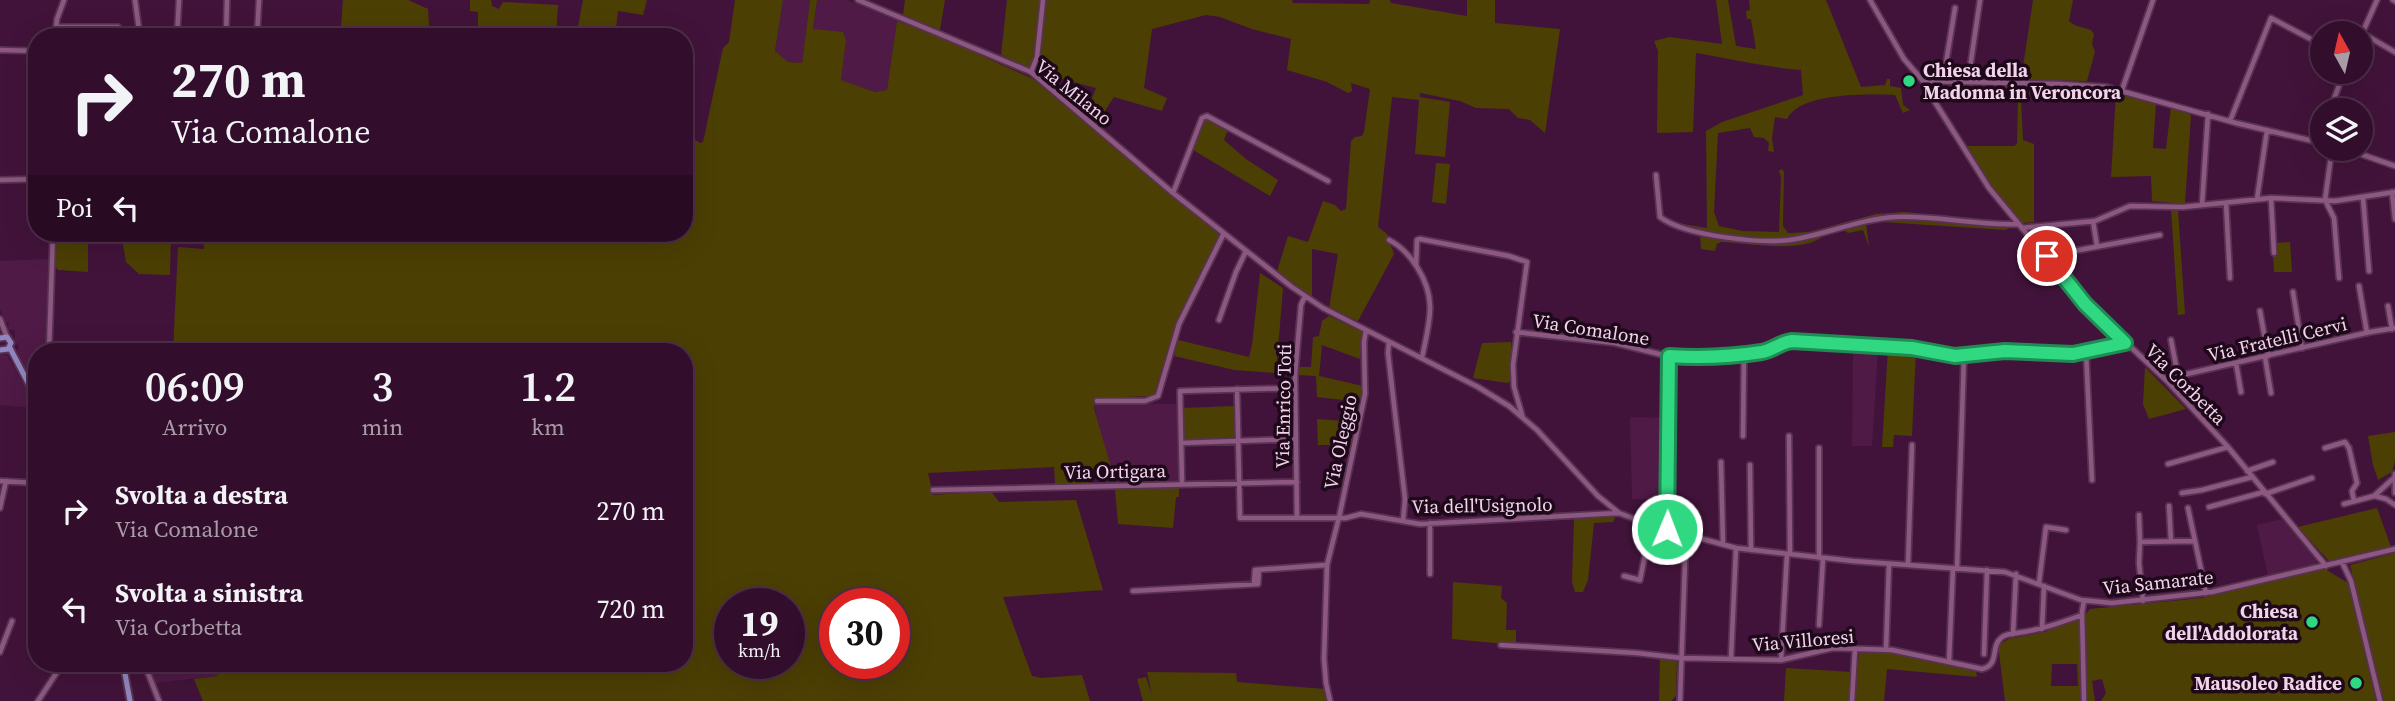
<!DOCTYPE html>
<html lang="it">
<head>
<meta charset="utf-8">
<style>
  :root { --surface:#320e2c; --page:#3d1c38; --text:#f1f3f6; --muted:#a89ca9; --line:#4d2e48 }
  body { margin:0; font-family:"Source Serif 4",serif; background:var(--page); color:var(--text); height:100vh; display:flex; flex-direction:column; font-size:26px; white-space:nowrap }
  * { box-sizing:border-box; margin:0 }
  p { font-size:23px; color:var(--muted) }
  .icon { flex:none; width:38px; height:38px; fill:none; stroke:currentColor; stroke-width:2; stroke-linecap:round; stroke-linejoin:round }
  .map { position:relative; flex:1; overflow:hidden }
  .sheet { position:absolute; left:28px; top:343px; width:665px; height:329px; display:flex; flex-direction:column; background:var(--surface); border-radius:28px; box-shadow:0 7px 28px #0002,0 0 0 2px var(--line) }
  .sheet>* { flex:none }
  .guide { position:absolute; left:28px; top:28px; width:665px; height:214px; border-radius:28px; box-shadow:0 7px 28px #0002,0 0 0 2px var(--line); background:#320e2c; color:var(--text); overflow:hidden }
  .needle { width:46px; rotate:352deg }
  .controls { position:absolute; left:2310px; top:21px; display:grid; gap:14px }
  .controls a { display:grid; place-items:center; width:63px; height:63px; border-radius:50%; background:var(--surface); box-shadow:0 7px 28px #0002,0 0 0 2px var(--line); font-size:35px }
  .speed { position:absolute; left:714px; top:588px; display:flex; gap:14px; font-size:35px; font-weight:700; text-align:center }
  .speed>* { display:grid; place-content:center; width:91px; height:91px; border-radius:50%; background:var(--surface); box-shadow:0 7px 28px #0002,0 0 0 2px var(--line); line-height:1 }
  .speed small { font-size:18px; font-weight:400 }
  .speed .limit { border:10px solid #d22; background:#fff; color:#111 }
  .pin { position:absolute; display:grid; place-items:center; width:60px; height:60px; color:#fff; margin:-30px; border:4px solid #fff; border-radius:50%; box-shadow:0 2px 7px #0007 }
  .me { position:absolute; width:77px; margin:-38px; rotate:1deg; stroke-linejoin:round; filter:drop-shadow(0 0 5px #0008) }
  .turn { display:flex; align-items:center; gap:24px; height:147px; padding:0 28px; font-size:32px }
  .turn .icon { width:91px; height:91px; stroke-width:2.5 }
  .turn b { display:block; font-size:49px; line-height:60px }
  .then { display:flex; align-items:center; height:66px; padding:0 28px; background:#0003; gap:14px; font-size:26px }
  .eta { display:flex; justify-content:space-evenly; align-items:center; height:119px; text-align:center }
  .eta b { font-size:42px; font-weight:600; line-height:49px }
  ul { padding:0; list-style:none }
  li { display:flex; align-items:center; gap:21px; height:98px; padding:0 28px }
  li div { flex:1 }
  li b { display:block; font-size:26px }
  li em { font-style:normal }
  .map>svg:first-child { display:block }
  .built { fill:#4f1a46 }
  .green { fill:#4c3f04; fill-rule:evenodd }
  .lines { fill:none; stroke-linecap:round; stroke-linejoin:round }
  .minor-casing { stroke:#583351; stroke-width:8 }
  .major-casing { stroke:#583351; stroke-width:9 }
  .minor { stroke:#8c5881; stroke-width:4.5 }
  .major { stroke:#9286c2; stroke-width:5 }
  .route-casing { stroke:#1f8c54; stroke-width:18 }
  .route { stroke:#30d882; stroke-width:12 }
  .poi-dot { fill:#30d882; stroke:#1d0919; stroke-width:2.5 }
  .labels { text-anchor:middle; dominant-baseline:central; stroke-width:7; stroke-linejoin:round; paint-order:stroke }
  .poi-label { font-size:19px; font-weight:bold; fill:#f2d3ea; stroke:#1d0919; text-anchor:end }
  .street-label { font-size:19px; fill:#f2d3ea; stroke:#1d0919 }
</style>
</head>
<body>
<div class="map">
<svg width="2395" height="701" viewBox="0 0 2395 701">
  <rect width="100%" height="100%" fill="#42133a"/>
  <path class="built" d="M 783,0 L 810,0 L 802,63 L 788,62 L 775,51 Z
    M 817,0 L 847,0 L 897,21 L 887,90 L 875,92 L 841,80 L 846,40 L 813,29 Z
    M 48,259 L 46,352 L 37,352 L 37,370 L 28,374 L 17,351 L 19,347 L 15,340 L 15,330 L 8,329 L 9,322 L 6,322 L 0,309 L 0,261 Z
    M 1853,348 L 1878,349 L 1872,446 L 1852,446 Z
    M 0,355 L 7,355 L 34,403 L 35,408 L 0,405 Z
    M 1113,403 L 1178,404 L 1180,481 L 1105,483 L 1105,467 L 1110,467 L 1094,405 L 1112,405 Z
    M 1630,417 L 1667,418 L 1665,500 L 1632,499 Z
    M 2282,519 L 2317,560 L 2315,565 L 2268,576 L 2257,525 Z
    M 147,663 L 212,663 L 218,676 L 154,683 Z"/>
  <path class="green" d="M 343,0 L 408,0 L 428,9 L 430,37 L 343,37 L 341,26 Z
    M 470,0 L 491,0 L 492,6 L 499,9 L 503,2 L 558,5 L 556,37 L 478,37 L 478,12 L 470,11 Z
    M 583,0 L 647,0 L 643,15 L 618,11 L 615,37 L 576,37 Z
    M 735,0 L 783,0 L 775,51 L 788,62 L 802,63 L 810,0 L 817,0 L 813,29 L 843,32 L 846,40 L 841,80 L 875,92 L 887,90 L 897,21 L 938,36 L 1033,79 L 1220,235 L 1176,323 L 1154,396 L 1096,398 L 1094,408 L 1111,467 L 1088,469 L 1089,483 L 1055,485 L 1054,467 L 928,473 L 933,495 L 991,491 L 999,502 L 1076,500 L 1103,590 L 1003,597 L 1032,676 L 1041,678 L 1082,675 L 1090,701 L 203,701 L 194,679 L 218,676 L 212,663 L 684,663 L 684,352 L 173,352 L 178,247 L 204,249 L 203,233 L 684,233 L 684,137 L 690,137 L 700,143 L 703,142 L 723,48 L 729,42 ZM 730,604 L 789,604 L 789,663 L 730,663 ZM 835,604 L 894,604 L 894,663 L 835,663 Z
    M 905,0 L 945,0 L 940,30 L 903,15 Z
    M 1007,0 L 1292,0 L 1293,3 L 1369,4 L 1370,0 L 1390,0 L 1391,3 L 1467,16 L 1467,0 L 1495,0 L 1495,23 L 1560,29 L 1545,133 L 1530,120 L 1518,118 L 1509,109 L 1476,108 L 1460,101 L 1420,93 L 1420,97 L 1450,102 L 1445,157 L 1415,154 L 1419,100 L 1392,97 L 1378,227 L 1387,234 L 1394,254 L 1358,321 L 1329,308 L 1338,254 L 1312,249 L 1312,297 L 1277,271 L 1288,236 L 1308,242 L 1323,201 L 1335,205 L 1341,211 L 1346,209 L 1351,141 L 1355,137 L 1362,136 L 1364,132 L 1370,89 L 1351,83 L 1352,91 L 1348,93 L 1327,82 L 1287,70 L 1291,39 L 1252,29 L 1220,17 L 1206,15 L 1152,29 L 1144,88 L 1167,98 L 1162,111 L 1114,97 L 1103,114 L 1090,103 L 1096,88 L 1046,75 L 1001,55 Z
    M 1716,0 L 1728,0 L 1736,46 L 1756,49 L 1751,19 L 1747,19 L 1746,11 L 1750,10 L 1749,0 L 1826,0 L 1861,87 L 1885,85 L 1887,79 L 1890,79 L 1890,86 L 1901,88 L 1903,105 L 1910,110 L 1903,113 L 1895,95 C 1868,94 1800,92 1787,119 L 1775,117 L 1772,138 L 1774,152 L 1768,151 L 1769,143 L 1764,138 L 1754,137 L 1750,128 L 1718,133 L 1714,212 L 1719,226 L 1742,231 L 1779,232 L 1781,177 L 1779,171 L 1782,169 L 1784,172 L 1783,226 L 1788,233 L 1809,232 L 1876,214 L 1904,212 L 2006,221 L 2010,228 L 2005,230 L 1883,222 L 1882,217 L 1866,224 L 1869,247 L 1863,230 L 1848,233 L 1841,228 C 1829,232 1826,235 1817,240 C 1795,252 1747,243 1721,242 L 1717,244 L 1715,251 L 1701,249 L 1700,231 L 1683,224 L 1707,228 L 1706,131 L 1722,122 L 1803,95 L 1801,70 C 1766,67 1731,59 1696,53 L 1693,132 L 1657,133 L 1658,51 L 1654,41 L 1669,37 L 1722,44 Z
    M 2033,0 L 2073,0 L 2069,21 L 2074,25 L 2091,30 L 2094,34 L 2092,44 L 2095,52 L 2087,81 L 2000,79 L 2002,72 L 2023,67 Z
    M 2004,86 L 2044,87 L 2039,95 L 2024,94 L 2021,99 L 2023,140 L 2034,144 L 2034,222 L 2023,223 L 2019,221 L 1990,184 L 1965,146 L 2014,146 L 2017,144 L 2018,95 L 2017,93 L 2007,91 Z
    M 2116,93 L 2156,103 L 2153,148 L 2166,149 L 2171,107 L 2191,115 L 2185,204 L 2152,201 L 2151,176 L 2111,177 Z
    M 1208,118 L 1228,130 L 1224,140 L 1246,159 L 1278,180 L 1270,196 L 1193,150 L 1203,119 Z
    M 1436,163 L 1450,164 L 1446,204 L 1432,202 Z
    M 2171,209 L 2178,210 L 2185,314 L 2178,315 Z
    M 56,233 L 88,233 L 88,272 L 58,270 L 54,265 Z
    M 121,233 L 171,233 L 170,275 L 139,274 L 126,262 Z
    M 2290,242 L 2292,272 L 2274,272 L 2273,255 L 2276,254 L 2275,243 Z
    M 1260,273 L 1283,288 L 1276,373 L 1234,370 L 1174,356 L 1178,340 L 1249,357 L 1252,345 Z
    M 1329,316 L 1363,332 L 1360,359 L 1322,345 L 1319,376 L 1363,386 L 1361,402 L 1317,397 L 1316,376 L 1297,375 L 1299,367 L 1311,367 L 1313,337 L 1319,336 L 1322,321 Z
    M 1511,342 L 1512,379 L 1508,383 L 1473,378 L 1482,343 Z
    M 1888,349 L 1916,351 L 1912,436 L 1894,435 L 1893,447 L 1882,447 Z
    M 2145,367 L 2186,409 L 2149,419 L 2143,404 Z
    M 1235,406 L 1235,438 L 1188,441 L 1184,438 L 1182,408 Z
    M 1317,419 L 1357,422 L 1351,445 L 1318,445 Z
    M 2395,432 L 2395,460 L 2392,472 L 2378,480 L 2373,465 L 2368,436 Z
    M 1158,488 L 1179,488 L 1179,497 L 1176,497 L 1173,528 L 1118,524 L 1115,490 Z
    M 2377,508 L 2391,547 L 2329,561 L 2298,527 Z
    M 1613,517 L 1615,518 L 1613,522 L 1594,523 L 1588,580 L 1583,592 L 1575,592 L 1572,582 L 1574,518 Z
    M 2395,553 L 2395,701 L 2384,701 L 2350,565 Z
    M 2325,569 L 2348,583 L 2376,701 L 2101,701 L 2106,693 L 2102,679 L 2092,681 L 2095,701 L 2086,701 L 2084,616 L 2090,609 L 2202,598 Z
    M 1453,582 L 1502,586 L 1501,598 L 1507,603 L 1506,630 L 1516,630 L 1516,645 L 1452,639 Z
    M 2080,618 L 2081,701 L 2005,701 L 1998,645 L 2009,639 L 2045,632 ZM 2077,664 L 2078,686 L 2051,686 L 2052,664 Z
    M 1859,651 C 1900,650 1937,662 1976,671 L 1977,677 L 1887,669 L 1884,701 L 1855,701 Z
    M 1660,658 L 1677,660 L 1676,696 L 1671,701 L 1659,701 Z
    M 1786,668 L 1852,672 L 1851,701 L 1784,701 Z
    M 1147,672 L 1236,673 L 1237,682 L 1325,689 L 1328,701 L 1143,701 L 1137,679 L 1146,677 L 1152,695 Z"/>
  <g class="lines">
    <defs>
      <path id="minor" d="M 135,0 L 140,37
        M 858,0 L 1031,72 L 1173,193 L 1292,287 L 1323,308 L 1478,387 L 1509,406 L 1537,430 L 1598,496 L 1619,513 L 1651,525 L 1736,548 L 1853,561 L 2005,572 L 2081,600 L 2112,603 L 2212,592 L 2395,549
        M 1870,0 L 1904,59 L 1923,81 L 1928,91 L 1989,188 L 2085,304 L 2167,381 L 2228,447 L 2326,566
        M 2393,0 L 2395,1
        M 56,27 L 118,27 L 121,30 L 121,37
        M 2362,33 L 2395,52
        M 2361,36 L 2377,0
        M 55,37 L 57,19 L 64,0
        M 177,37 L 179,0
        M 226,37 L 227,0
        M 257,37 L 259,0
        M 0,50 L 37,51
        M 1031,72 L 1037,57 L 1043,0
        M 1924,81 L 2059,84 L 2107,87 L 2236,123 L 2322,143
        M 1943,81 L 1955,8
        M 1968,81 L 1980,0
        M 2122,90 L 2153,0
        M 2343,107 L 2349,110
        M 2330,110 L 2344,72
        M 2230,121 L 2271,18 L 2322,45
        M 2332,149 L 2325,200 L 2334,218 L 2339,278
        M 2346,149 L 2395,166
        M 1656,175 L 1660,217 C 1685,236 1765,245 1796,239 C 1830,233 1861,219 1895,217 C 1936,215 1977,226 2018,224
        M 0,180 L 37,179
        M 2392,192 L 2395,219
        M 1173,193 L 1202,118 L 1207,116 L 1328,181
        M 2363,197 L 2369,271
        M 2271,198 L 2274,253
        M 2257,199 L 2267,130
        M 2226,203 L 2230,278
        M 2202,205 L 2208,114
        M 2093,221 L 2097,246
        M 2022,228 L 2095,221 L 2130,206 L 2183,207 L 2271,198 L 2335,201 L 2395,192
        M 1389,240 C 1401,246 1410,256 1417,267 C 1438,300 1429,322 1422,358
        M 2047,256 L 2160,235
        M 1416,265 L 1417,240 L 1420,239 L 1509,256 L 1527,262 L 1513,365 L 1514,387 L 1522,415
        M 2359,286 L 2367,333
        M 2293,292 L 2302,348
        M 2388,306 L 2392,329
        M 2260,311 L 2268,356
        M 0,319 L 7,337
        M 1219,320 L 1236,272 L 1246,251
        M 1516,332 L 1615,343 L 1667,356 L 1700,358 L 1762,352 L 1784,342 L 1792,341 L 1912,348 L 1955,356 L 2005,350 L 2073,354 L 2125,343
        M 2171,340 L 2178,376
        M 1389,342 L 1388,353 L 1405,499 L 1403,521
        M 49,352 L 53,233
        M 2086,352 L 2092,480
        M 2265,357 L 2271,393
        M 2236,363 L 2241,392
        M 2167,381 L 2178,376 L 2370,332 L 2395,328
        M 1237,389 L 1240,518 L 1346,518 L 1361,514 L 1420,524 L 1619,513
        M 1097,401 L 1145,401 L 1158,396 L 1179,324 L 1224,233
        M 1743,436 L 1744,354
        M 1789,436 L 1790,554
        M 1181,443 L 1295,439
        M 2325,448 L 2345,442 L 2349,448 L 2357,483 L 2352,491 L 2354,501
        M 1721,462 L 1723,544
        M 2168,464 L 2228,447
        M 1750,465 L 1751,550
        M 2247,471 L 2273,462
        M 2395,474 L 2395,493
        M 0,481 L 37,483
        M 1182,483 L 1180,391 L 1295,388
        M 933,490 L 1297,482
        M 2182,493 L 2202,490 L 2252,477
        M 2265,494 L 2312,478
        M 2375,496 L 2386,499 L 2395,505
        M 2344,504 L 2374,496 L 2395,477
        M 2169,506 L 2171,541
        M 2209,507 L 2264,492
        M 0,508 L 6,481
        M 2188,508 L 2195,541
        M 2139,515 L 2140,542
        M 1297,518 L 1295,375 L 1301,305 L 1305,296
        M 1430,523 L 1430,574
        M 1667,529 L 1669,356
        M 1819,558 L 1819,448
        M 2342,562 L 2351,581 L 2380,701
        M 1908,565 L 1912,445
        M 1957,568 L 1964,355
        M 1624,576 L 1640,580 L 1651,525
        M 2039,583 L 2046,527 L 2066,530
        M 1254,584 L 1255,570 L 1326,565
        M 1133,591 L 1258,584 L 1259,570
        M 2143,601 L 2139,563 L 2140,542 L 2195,541 L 2206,593
        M 1819,625 L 1823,558
        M 2042,629 L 2044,586
        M 2013,634 L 2016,574
        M 1501,645 L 1637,653 L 1681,658 L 1781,660 L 1833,648 L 1892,650 L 1982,669 C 2000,665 1990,647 2001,638 C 2005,634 2012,634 2017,633 C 2040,630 2060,623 2082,615
        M 1886,649 L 1889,564
        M 0,652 L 12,621
        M 1984,654 L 1987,570
        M 1731,658 L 1736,548
        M 1781,660 L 1787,554
        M 1949,662 L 1953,568
        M 144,663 L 159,701
        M 124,664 L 131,663
        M 38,701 L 63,663
        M 1330,701 L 1326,683 L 1324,659 L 1327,565 L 1340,513 L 1365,394 L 1364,342 L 1366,330
        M 1680,701 L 1686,534
        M 1852,701 L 1855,649
        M 2084,701 L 2082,612 L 2084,601"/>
      <path id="major" d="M 0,338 L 7,337 L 11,343 L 8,349 L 0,350
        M 10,348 L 37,400
        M 123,663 L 130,701"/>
    </defs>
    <use href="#minor" class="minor-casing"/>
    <use href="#major" class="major-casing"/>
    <use href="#minor" class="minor"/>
    <use href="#major" class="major"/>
  </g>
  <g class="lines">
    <defs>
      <path id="route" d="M 1667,529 L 1669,356 C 1701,358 1730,357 1762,352 C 1773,350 1781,342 1792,341 L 1912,348 L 1955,356 L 2005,351 L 2073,354 L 2125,343 L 2085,304 L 2047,256"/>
    </defs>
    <use href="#route" class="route-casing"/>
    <use href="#route" class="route"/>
  </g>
  <g class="poi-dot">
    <circle cx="1909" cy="81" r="7"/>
    <circle cx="2312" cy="622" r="7"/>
    <circle cx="2356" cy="683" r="7"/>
  </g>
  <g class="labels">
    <g class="poi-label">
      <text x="1923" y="70" text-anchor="start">Chiesa della<tspan x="1923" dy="22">Madonna in Veroncora</tspan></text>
      <text x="2298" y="611">Chiesa<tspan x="2298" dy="22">dell'Addolorata</tspan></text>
      <text x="2342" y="683">Mausoleo Radice</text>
    </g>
    <g class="street-label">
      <text transform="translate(1074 92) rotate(39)">Via Milano</text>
      <text transform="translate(1591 329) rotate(9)">Via Comalone</text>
      <text transform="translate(2277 339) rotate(-13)">Via Fratelli Cervi</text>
      <text transform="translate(2186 384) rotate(45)">Via Corbetta</text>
      <text transform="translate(1283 406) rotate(-89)">Via Enrico Toti</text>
      <text transform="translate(1340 442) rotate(-78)">Via Oleggio</text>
      <text transform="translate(1115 471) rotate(-1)">Via Ortigara</text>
      <text transform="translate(1482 505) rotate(-1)">Via dell'Usignolo</text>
      <text transform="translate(2158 582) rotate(-6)">Via Samarate</text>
      <text transform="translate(1803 640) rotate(-5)">Via Villoresi</text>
    </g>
  </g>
</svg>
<div class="controls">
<a><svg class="needle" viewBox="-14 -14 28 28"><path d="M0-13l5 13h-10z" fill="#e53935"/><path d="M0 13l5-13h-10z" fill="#a89ca9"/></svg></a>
<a><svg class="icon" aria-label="layers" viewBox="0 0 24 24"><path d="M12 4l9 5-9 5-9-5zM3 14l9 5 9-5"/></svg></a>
</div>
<div class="speed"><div>19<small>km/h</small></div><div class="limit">30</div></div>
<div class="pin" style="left:2047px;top:256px;background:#d93025"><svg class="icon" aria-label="arrive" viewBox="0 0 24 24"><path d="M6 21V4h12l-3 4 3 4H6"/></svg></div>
<svg class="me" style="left:1667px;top:529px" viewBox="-20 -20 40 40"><circle r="17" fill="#30d882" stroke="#fff" stroke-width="3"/><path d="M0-11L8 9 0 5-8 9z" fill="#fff"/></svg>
<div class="guide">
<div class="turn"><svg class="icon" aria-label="right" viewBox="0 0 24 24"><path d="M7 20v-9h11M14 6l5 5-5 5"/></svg><div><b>270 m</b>Via Comalone</div></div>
<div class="then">Poi<svg class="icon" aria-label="left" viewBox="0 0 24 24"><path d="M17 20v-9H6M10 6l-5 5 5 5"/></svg></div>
</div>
<section class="sheet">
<div class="eta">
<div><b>06:09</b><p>Arrivo</p></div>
<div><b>3</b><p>min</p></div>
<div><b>1.2</b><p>km</p></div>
</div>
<ul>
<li><svg class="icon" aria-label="right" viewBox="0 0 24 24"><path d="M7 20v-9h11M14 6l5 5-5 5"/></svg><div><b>Svolta a destra</b><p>Via Comalone</p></div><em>270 m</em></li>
<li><svg class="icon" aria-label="left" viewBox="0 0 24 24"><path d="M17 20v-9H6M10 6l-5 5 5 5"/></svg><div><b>Svolta a sinistra</b><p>Via Corbetta</p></div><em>720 m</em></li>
</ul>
</section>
</div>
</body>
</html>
